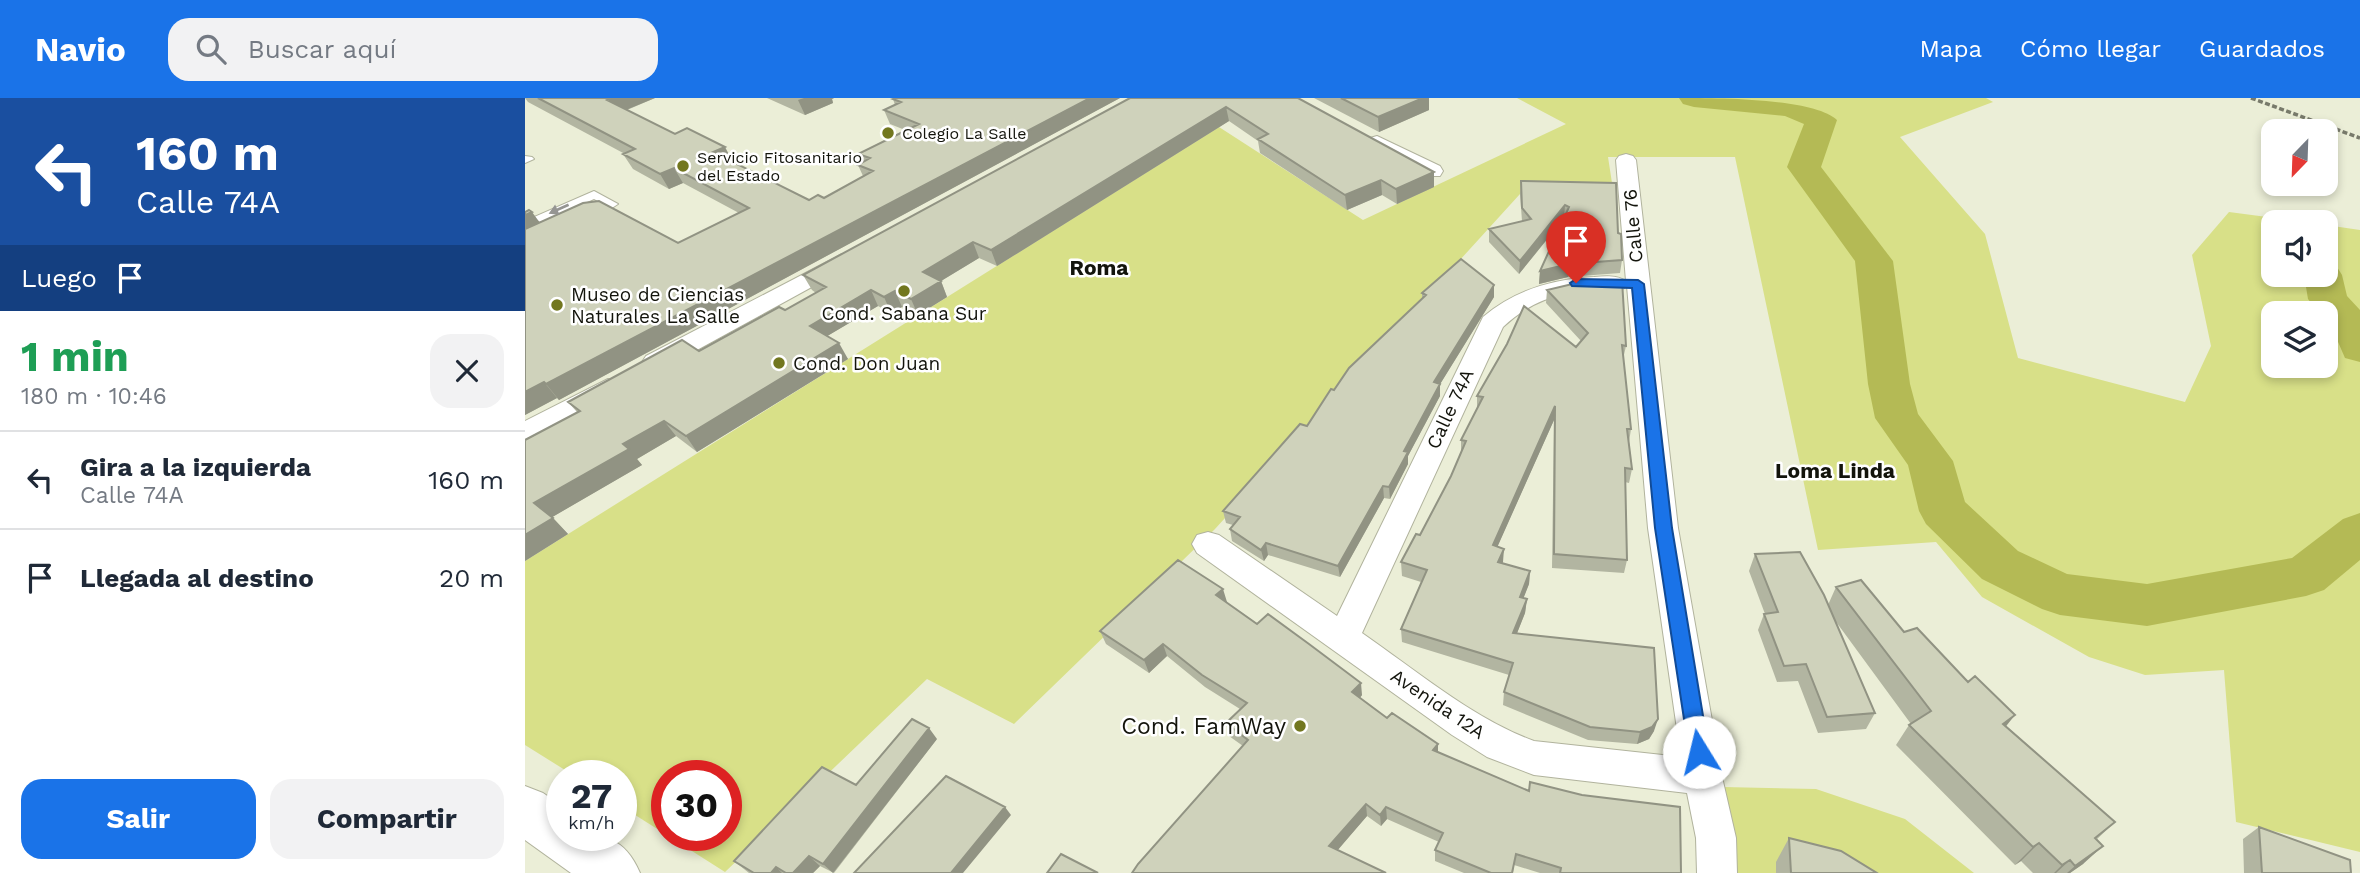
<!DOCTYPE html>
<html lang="es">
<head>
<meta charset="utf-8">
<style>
  :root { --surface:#fff; --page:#f2f2f3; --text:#1f2937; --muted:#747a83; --line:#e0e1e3; --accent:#1a73e8 }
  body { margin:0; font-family:"Work Sans",sans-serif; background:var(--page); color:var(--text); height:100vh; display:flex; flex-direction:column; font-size:26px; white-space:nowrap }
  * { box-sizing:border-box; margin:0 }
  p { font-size:23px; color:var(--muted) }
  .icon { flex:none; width:38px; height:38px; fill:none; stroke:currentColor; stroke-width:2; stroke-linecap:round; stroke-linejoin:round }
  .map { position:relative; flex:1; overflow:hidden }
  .details { display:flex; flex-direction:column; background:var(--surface); width:525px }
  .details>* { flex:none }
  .guide { background:#1a4fa0; color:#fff; overflow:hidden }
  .needle { width:46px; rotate:203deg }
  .tools { position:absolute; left:1736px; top:21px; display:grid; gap:14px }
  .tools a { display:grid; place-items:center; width:77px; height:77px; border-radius:14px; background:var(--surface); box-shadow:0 4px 10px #0003; font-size:35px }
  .speed { position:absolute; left:21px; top:662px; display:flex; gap:14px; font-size:35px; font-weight:700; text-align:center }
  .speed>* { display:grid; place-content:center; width:91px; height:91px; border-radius:50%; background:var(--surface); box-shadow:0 4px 10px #0003; line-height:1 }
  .speed small { font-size:18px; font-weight:400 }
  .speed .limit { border:10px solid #d22; background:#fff; color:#111 }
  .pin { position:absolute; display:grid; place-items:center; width:60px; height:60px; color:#fff; margin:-72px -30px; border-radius:50% 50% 50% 0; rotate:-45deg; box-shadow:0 0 7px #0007 }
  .pin .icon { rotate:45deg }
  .me { position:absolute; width:77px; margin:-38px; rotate:351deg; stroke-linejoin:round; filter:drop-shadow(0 0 5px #0008) }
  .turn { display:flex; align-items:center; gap:24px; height:147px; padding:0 21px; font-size:32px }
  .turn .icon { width:91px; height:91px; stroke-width:2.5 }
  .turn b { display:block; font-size:49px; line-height:60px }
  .then { display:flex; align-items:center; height:66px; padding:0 21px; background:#0003; gap:14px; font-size:26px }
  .round { display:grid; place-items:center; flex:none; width:74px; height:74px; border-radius:21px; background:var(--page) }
  .head { display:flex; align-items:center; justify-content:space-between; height:119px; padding:0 21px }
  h1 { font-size:42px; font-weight:700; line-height:52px; color:#1e9e55 }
  .action { display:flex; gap:14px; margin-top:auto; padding:14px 21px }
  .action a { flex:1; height:80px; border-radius:21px; background:var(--accent); color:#fff; font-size:28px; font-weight:700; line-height:80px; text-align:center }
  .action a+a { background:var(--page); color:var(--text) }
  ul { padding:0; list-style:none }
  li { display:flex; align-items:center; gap:21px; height:98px; padding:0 21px; border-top:2px solid var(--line) }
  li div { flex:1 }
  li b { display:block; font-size:26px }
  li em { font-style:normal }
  header { display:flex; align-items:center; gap:42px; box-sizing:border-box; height:98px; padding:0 35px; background:var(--accent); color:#fff }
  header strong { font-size:33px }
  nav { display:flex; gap:38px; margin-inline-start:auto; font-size:24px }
  .search { width:490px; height:63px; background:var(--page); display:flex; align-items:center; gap:18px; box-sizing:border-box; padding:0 24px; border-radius:21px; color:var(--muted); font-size:26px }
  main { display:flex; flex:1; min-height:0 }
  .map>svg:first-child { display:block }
  .green { fill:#d8e088; fill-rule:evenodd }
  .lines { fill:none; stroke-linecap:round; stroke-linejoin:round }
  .river { fill:#b4ba55; fill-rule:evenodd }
  .lane-casing { stroke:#b1b39d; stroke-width:2 }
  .street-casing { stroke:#b1b39d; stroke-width:2 }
  .secondary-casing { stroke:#b1b39d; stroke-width:2 }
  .path { stroke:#787a6b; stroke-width:3.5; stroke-dasharray:5 2.5; stroke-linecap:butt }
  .lane { fill:#fff; fill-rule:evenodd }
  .street { fill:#fff; fill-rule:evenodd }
  .secondary { fill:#fff; fill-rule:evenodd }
  .wall { fill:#b2b5a1 }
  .shaded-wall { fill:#919383 }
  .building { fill:#cfd2bb; stroke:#919383; stroke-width:2 }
  .oneway { fill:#959592 }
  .route { fill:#1a73e8; stroke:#114b97; stroke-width:2 }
  .poi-dot { fill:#72771f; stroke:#fff; stroke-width:2.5 }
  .labels { text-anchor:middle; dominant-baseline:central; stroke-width:5; stroke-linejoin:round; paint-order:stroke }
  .far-poi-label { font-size:16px; fill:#13140c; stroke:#fff; text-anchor:start }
  .street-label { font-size:19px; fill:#13140c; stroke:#fff }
  .poi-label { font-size:19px; fill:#13140c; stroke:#fff; text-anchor:start }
  .neighbourhood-label { font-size:21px; font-weight:bold; fill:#13140c; stroke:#fff }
  .near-poi-label { font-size:23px; fill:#13140c; stroke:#fff; text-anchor:end }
</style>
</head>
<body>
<header>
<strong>Navio</strong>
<div class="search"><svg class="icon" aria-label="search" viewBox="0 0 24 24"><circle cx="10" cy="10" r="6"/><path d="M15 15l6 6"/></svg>Buscar aquí</div>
<nav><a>Mapa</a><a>Cómo llegar</a><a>Guardados</a></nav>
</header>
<main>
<section class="details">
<div class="guide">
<div class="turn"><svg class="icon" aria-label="left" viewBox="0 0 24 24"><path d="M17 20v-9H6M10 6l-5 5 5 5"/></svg><div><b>160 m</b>Calle 74A</div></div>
<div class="then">Luego<svg class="icon" aria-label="arrive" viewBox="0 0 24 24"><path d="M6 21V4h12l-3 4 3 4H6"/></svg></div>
</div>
<div class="head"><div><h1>1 min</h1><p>180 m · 10:46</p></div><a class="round"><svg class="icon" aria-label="close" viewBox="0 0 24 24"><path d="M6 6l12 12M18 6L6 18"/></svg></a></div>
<ul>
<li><svg class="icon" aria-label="left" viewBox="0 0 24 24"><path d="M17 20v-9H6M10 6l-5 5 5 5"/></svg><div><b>Gira a la izquierda</b><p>Calle 74A</p></div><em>160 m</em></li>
<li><svg class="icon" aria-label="arrive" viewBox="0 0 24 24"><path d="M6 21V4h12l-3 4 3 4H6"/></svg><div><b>Llegada al destino</b></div><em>20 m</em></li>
</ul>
<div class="action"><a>Salir</a><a>Compartir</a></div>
</section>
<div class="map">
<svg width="1835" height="775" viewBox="0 0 1835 775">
  <rect width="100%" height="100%" fill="#ebeed7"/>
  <path class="green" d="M 992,0 L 1461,0 L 1468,4 L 1375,39 L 1460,136 L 1493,260 L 1660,304 L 1686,248 L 1667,157 L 1704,114 L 1779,124 L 1748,124 L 1748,177 L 1801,177 L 1801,127 L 1835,132 L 1835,754 L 1711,724 L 1699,572 L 1620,577 L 1564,559 L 1457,499 L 1411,444 L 1293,452 L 1210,59 L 1083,59 L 1089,98 L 995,96 L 690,431 L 489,626 L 402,581 L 200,774 L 96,708 L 96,677 L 48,677 L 0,647 L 0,463 L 694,29 L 838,122 L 1041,26 ZM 1748,215 L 1801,215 L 1801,268 L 1748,268 ZM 142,677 L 201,677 L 201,737 L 142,737 Z
    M 1198,689 L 1291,691 L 1380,721 L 1449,775 L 1211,775 Z"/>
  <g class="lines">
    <path class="river" d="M 1154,0 C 1191,0 1289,0 1312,22 L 1296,69 L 1368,163 L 1385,286 L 1393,316 L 1428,363 L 1440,404 L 1493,453 L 1542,476 L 1622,486 L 1767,460 L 1818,421 L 1835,415 L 1835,462 L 1799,492 L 1781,498 L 1622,528 L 1535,517 L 1517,511 L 1457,481 L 1401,426 L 1394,413 L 1383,367 L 1350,320 L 1343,286 L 1330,163 L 1262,69 L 1279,26 L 1260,18 L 1169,9 L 1158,6 Z
      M 1801,166 L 1812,169 L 1817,177 L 1822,198 L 1835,212 L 1835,264 L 1820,260 L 1807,230 L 1801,223 L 1801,215 L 1794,215 L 1783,201 L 1779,177 L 1801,177 Z"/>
    <defs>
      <path id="lane" d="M 0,58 L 7,59 L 9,61 L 0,65 Z
        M 69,93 L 93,106 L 87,110 L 69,101 L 0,131 L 0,123 Z"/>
      <path id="street" d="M 852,38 L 915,68 L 918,73 L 915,78 L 899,78 L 845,48 L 842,44 L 845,40 Z
        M 1101,56 L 1108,58 L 1111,62 L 1153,430 L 1197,679 L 1211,740 L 1212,775 L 1172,775 L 1171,740 L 1162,695 L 1009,677 L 962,659 L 927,637 L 672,455 L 667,446 L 672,437 L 683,434 L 694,437 L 812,518 L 958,219 C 990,192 1027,181 1069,179 C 1080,178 1092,177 1101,183 L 1091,62 L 1094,58 ZM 1102,188 L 1123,430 L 1156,659 L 1009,643 C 947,620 892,573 837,535 L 978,229 C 996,212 1017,200 1042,196 C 1059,193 1089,199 1102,188 Z
        M 317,156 L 325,158 L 329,163 L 325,168 L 139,270 L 130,273 L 121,270 L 117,264 L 121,258 Z
        M 83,281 L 93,284 L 97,290 L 93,296 L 0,345 L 0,323 Z"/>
      <path id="secondary" d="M 0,688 L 18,695 L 37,708 L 37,737 C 75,737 98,735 115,775 L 46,775 L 0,742 Z"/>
    </defs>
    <use href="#lane" class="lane-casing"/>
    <use href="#street" class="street-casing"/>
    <use href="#secondary" class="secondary-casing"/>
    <path class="path" d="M 1726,0 L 1835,40"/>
    <use href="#lane" class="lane"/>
    <use href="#street" class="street"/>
    <use href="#secondary" class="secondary"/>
  </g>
  <path class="wall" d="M 0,0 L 130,0 L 102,12 L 208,64 L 284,102 L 299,100 L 338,78 L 333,67 L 337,64 L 333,56 L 380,32 L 365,26 L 359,12 L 370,7 L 368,1 L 595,0 L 34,302 L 32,300 L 0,317 L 0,113 L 15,124 L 153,145 L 214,115 L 158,85 L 144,91 L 108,71 L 98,56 L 100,56 L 3,4 Z
    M 242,0 L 309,0 L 307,1 L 308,5 L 280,17 Z
    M 605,0 L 773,0 L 909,89 L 872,106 L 857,97 L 822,112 L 735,55 L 733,43 L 704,23 L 472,168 L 454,160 L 416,183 L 422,199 L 393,217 L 377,209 L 366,215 L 353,208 L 302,238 L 323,261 L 172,354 L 151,338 L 112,361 L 117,367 L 27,419 L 43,436 L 0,463 L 52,314 L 43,304 L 174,253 L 260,212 L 291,195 L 287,192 L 278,177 Z
    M 789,0 L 904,0 L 904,12 L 854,34 Z
    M 996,83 L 1093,135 L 1097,162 L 1095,175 L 1043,179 L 1014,186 L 1015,173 L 1038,122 L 994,176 L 964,144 L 964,131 L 997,123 L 995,96 Z
    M 969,187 L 969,199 L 915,286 L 915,298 L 883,358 L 883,366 L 865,401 L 859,400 L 815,479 L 743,457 L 739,463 L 707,443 L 705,431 L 708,427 L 701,425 L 698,413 L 782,328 L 809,292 L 897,200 L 897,195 Z
    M 1022,192 L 1101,248 L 1098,261 L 1106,331 L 1104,344 L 1107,371 L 1104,385 L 1100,384 L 1102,462 L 1099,475 L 1027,470 L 1029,322 L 972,449 L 977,465 L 1005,473 L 1004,486 L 998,500 L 1002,501 L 1000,515 L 992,535 L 1129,633 L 1124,641 L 1112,646 L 1063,642 L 978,607 L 979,594 L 984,577 L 877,544 L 876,531 L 896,484 L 877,478 L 876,464 L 895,437 L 926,378 L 936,354 L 936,342 L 952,311 L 952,298 L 1051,249 L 1056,243 L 1021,205 Z
    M 1230,456 L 1303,507 L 1311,489 L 1379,534 L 1481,628 L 1590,724 L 1571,742 L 1558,766 L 1545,775 L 1508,775 L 1496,763 L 1490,767 L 1371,647 L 1384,627 L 1386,626 L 1309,521 L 1350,615 L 1341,631 L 1293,635 L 1273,583 L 1252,584 L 1233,532 L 1239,516 L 1240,516 L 1224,473 Z
    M 701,504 L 837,597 L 835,600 L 862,620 L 913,646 L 913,654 L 1156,775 L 1015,775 L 989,767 L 988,775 L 939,775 L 910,763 L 910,752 L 914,744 L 862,721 L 856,728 L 842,718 L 812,752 L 607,775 L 718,648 L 704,638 L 701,625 L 715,611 L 680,589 L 642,558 L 624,575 L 581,546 L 575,533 Z
    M 412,641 L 309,775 L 295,768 L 288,775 L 224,775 L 209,763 L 331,687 Z
    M 1734,729 L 1826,775 L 1719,775 L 1718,741 Z
    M 1264,740 L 1352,775 L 1251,775 L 1251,764 Z"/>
  <path class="shaded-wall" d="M 86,0 L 130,0 L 91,16 L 82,2 Z
    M 279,0 L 309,0 L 307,1 L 308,5 L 280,17 L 273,2 Z
    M 565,0 L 595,0 L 34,302 L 21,286 Z
    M 898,0 L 904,0 L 904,12 L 854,34 L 853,19 Z
    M 701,9 L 704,23 L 472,168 L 466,152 Z
    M 200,49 L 208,64 L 196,69 L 188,54 Z
    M 149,70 L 158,85 L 144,91 L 135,76 Z
    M 909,74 L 909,89 L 872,106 L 871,91 Z
    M 856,82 L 857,97 L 822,112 L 820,97 Z
    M 1040,107 L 1039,120 L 994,176 L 995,163 Z
    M 7,114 L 18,129 L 0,137 L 0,117 Z
    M 448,144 L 454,160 L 416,183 L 422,199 L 393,217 L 386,201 L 398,174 Z
    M 1044,166 L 1043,179 L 1014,186 L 1015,173 Z
    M 969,187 L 969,199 L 909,296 L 909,284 Z
    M 346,192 L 353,208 L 294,243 L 285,228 Z
    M 370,193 L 377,209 L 366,215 L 359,199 Z
    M 314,245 L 323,261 L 172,354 L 161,338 Z
    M 19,284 L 32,300 L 0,317 L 0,294 Z
    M 915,286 L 915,298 L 883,358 L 883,366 L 865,401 L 864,389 L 879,353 Z
    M 1030,308 L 1029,322 L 967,461 L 968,447 Z
    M 139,323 L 151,338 L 112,361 L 117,367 L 24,421 L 9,405 L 98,346 Z
    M 858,388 L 859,400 L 815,479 L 813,468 Z
    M 28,420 L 43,436 L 0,463 L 0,437 Z
    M 741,445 L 743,457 L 739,463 L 736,452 Z
    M 979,451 L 978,464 L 972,477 L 973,464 Z
    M 1005,473 L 1004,486 L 994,512 L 995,499 Z
    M 698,491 L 702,504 L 695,510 L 691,497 Z
    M 1002,501 L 1000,515 L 987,548 L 988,535 Z
    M 638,546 L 642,558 L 624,575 L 619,562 Z
    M 836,585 L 837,597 L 829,607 L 827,594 Z
    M 1490,617 L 1474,637 L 1478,626 Z
    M 1133,621 L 1129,633 L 1124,641 L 1112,646 L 1115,634 Z
    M 404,630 L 412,641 L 308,775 L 298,766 Z
    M 913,646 L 913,658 L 908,652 Z
    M 841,706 L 842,718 L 806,760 L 804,748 Z
    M 480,709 L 486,717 L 438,775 L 426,775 Z
    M 861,709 L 862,721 L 856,728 L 855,717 Z
    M 1514,745 L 1496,763 L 1490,767 L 1508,749 Z
    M 1578,748 L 1558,766 L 1545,775 L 1542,775 L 1550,768 Z
    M 284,758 L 295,768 L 288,775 L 268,775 Z
    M 1545,762 L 1531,775 L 1529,775 L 1537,767 Z
    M 251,769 L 257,775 L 246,775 Z"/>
  <path class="building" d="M 13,0 L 86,0 L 82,2 L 150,36 L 162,30 L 200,49 L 188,54 L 284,102 L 293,97 L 299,100 L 348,73 L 333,67 L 345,60 L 333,56 L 394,26 L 359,12 L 376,4 L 368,1 L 371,0 L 565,0 L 21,286 L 19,284 L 0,294 L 0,131 L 58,105 L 74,103 L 153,145 L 224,110 L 149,70 L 135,76 L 98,56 L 110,51 Z
    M 605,0 L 773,0 L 909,74 L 871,91 L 856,82 L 820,97 L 733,41 L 743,36 L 701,9 L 466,152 L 448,144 L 398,174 L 416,183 L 386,201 L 370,193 L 359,199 L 346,192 L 285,228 L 314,245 L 161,338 L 139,323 L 98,346 L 104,351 L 9,405 L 28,420 L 0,437 L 0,342 L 55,313 L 43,304 L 157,242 L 174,253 L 254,209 L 260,212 L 301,189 L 278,177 Z
    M 816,0 L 898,0 L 853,19 Z
    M 996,83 L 1091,85 L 1093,135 L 1096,136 L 1097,162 L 1044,166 L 1015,173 L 1044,109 L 1040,107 L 995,163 L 964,131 L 1006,121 L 997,110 Z
    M 4,112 L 7,114 L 0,117 L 0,114 Z
    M 936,161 L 969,187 L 909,284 L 915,286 L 879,353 L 883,354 L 864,389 L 858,388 L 813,468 L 741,445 L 736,452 L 705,431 L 715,419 L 698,413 L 775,326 L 782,328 L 806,291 L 809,292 L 824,270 L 901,197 L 897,195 Z
    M 1097,182 L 1101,248 L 1097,247 L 1106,331 L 1102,331 L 1107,371 L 1100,370 L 1102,462 L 1029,456 L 1030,308 L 968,447 L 979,451 L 973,464 L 1005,473 L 995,499 L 1002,501 L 988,535 L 1129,550 L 1133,621 L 1127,629 L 1115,634 L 1065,629 L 979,594 L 988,565 L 876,531 L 902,472 L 876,464 L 891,436 L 895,437 L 926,378 L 941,343 L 936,342 L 958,299 L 952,298 L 982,246 L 999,208 L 1051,249 L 1063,235 L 1022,192 L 1060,183 Z
    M 1275,454 L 1299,497 L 1350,615 L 1302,619 L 1281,566 L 1259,568 L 1239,516 L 1253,514 L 1230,456 Z
    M 653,462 L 698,491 L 691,497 L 732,526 L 743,516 L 784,546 L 836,585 L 827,594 L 862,620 L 867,615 L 913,646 L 908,652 L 1004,693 L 1005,684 L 1057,697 L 1155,709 L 1156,775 L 1035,775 L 1036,770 L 991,756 L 987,775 L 966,775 L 910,752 L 918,735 L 861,709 L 855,717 L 841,706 L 804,748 L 861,775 L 607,775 L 613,766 L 723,642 L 701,625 L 722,605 L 677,577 L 638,546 L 619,562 L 575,533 Z
    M 1336,482 L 1379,534 L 1392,530 L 1443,584 L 1450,578 L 1490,617 L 1478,626 L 1590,724 L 1570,740 L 1578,748 L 1550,768 L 1545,762 L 1537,767 L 1514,745 L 1508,749 L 1384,627 L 1406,613 L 1311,489 Z
    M 387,621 L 404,630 L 298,766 L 284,758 L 268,775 L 261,775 L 251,769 L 246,775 L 229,775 L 209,763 L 297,669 L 331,687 Z
    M 421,678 L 480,709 L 426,775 L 329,775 Z
    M 1734,729 L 1825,762 L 1826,775 L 1737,775 Z
    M 1264,740 L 1316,753 L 1352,775 L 1266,775 Z
    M 536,756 L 573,775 L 522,775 Z"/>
  <defs><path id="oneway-solid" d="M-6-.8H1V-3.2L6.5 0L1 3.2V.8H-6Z" transform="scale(1.75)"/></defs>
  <use class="oneway" href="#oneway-solid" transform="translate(34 111) rotate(156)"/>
  <path class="route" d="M 1051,181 L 1113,182 L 1119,186 L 1147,430 L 1184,654 L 1181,661 L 1174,663 L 1167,661 L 1164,654 L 1130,430 L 1107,190 L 1047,188 L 1045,185 Z"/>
  <g class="poi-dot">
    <circle cx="363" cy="35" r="7"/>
    <circle cx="158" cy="68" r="7"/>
    <circle cx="379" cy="193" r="7"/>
    <circle cx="32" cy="207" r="7"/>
    <circle cx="254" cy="265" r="7"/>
    <circle cx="775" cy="628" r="7"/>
  </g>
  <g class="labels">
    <g class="far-poi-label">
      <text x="377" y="35">Colegio La Salle</text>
      <text x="172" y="59">Servicio Fitosanitario<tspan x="172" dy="18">del Estado</tspan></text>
    </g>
    <g class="street-label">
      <text transform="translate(1108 128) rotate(-95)">Calle 76</text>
      <text transform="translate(925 311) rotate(-65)">Calle 74A</text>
      <text transform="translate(913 606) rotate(34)">Avenida 12A</text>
    </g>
    <g class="poi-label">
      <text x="46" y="196">Museo de Ciencias<tspan x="46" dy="22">Naturales La Salle</tspan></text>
      <text x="379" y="215" text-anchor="middle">Cond. Sabana Sur</text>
      <text x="268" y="265">Cond. Don Juan</text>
    </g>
    <g class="neighbourhood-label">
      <text x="574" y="169">Roma</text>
      <text x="1310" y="372">Loma Linda</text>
    </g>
    <g class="near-poi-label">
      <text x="761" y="628">Cond. FamWay</text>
    </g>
  </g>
</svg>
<div class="tools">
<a><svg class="needle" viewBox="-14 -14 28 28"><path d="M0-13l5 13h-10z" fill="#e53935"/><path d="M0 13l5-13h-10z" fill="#747a83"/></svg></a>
<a><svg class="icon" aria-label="sound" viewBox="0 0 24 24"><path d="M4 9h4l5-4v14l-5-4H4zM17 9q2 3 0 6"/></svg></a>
<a><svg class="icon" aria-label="layers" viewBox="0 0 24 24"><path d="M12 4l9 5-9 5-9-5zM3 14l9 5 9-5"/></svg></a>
</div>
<div class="speed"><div>27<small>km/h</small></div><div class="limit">30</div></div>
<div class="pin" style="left:1051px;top:185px;background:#d93025"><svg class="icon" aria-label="arrive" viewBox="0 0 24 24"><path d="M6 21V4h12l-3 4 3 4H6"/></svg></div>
<svg class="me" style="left:1174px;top:654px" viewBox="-20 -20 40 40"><circle r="19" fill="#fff"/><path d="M0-13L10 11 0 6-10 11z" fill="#1a73e8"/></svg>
</div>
</main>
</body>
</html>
